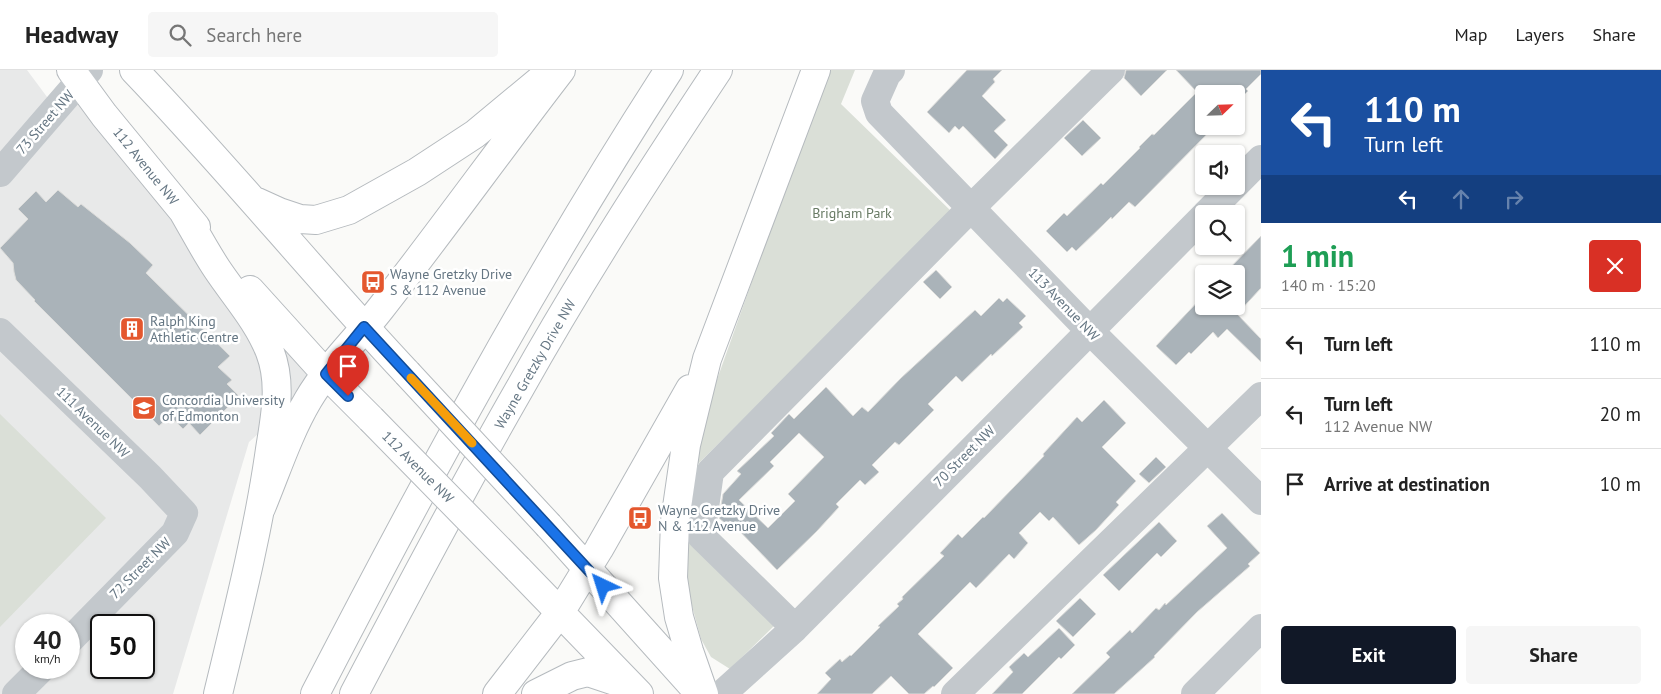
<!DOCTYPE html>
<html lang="en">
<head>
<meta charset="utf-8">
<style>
  :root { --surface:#fff; --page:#f6f6f6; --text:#222; --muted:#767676; --line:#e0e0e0; --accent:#111827 }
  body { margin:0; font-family:"PT Sans",sans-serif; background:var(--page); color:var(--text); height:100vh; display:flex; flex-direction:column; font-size:19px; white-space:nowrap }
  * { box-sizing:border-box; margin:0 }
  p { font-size:16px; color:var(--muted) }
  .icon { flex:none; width:28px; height:28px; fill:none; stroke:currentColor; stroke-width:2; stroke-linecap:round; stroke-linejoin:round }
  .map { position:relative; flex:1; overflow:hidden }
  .drawer { display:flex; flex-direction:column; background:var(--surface); width:400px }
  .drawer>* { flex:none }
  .hud { background:#1a4fa0; color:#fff; overflow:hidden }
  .needle { width:32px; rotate:67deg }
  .buttons { position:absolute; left:1195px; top:15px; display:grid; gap:10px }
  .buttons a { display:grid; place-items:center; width:50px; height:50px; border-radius:5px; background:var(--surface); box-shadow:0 1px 4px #0004; font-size:25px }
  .speed { position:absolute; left:15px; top:544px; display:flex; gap:10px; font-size:25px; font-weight:700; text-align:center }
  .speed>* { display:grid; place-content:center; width:65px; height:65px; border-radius:50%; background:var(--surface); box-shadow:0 1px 4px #0004; line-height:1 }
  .speed small { font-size:12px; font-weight:400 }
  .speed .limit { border:2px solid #111; border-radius:8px; background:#fff; color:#111 }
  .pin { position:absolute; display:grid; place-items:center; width:42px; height:42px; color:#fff; margin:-51px -21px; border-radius:50% 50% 50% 0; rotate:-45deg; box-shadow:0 0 5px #0007 }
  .pin .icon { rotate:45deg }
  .me { position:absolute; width:55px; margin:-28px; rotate:319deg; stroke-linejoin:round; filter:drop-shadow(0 0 4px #0008) }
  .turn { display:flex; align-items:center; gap:18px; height:105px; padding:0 20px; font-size:22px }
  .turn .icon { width:65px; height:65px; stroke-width:2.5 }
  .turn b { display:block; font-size:35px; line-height:42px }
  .lanes { display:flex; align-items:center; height:48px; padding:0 20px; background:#0003; justify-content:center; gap:25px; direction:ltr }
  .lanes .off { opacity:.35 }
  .round { display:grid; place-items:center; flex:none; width:52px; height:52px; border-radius:5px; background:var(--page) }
  .overview { display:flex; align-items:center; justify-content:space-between; height:85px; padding:0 20px }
  h1 { font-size:30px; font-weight:700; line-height:38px; color:#1e9e55 }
  .action { display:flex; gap:10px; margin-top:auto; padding:10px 20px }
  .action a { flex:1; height:58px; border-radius:5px; background:var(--accent); color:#fff; font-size:20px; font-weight:700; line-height:58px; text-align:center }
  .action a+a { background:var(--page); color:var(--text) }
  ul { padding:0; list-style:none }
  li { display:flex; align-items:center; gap:15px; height:70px; padding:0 20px; border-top:1px solid var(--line) }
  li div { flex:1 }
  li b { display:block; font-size:19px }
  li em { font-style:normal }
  header { display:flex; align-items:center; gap:30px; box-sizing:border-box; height:70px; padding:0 25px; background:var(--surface); border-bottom:1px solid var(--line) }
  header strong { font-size:24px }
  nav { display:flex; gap:28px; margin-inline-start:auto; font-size:18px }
  .search { width:350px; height:45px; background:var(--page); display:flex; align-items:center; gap:12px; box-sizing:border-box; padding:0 18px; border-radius:5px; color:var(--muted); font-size:19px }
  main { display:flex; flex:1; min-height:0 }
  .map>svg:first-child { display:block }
  .built { fill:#e8e9e9; fill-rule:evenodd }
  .green { fill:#dadfd7 }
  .building { fill:#aab3b9; stroke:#dcdcda; fill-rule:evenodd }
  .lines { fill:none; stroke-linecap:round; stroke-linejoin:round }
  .major-casing { stroke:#b5babe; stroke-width:30 }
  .minor { stroke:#c3c8cc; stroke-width:28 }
  .major { stroke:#fff; stroke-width:28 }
  .major-bridge-casing { stroke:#b5babe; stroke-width:30; stroke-linecap:butt }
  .major-bridge { stroke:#fff; stroke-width:28 }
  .route-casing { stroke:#114b97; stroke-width:12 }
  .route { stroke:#1a73e8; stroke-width:9 }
  .slow { stroke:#f59e0b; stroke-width:9 }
  .labels { text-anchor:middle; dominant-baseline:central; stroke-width:5; stroke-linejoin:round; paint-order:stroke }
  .street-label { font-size:14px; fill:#657683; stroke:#fff }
  .park-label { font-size:14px; fill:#687a64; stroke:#fff }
  .poi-label { font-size:14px; fill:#657683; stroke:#fff; text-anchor:start }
</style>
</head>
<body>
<header>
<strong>Headway</strong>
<div class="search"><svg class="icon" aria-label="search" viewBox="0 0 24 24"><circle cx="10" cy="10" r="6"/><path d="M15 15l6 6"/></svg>Search here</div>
<nav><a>Map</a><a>Layers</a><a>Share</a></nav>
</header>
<main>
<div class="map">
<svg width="1261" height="624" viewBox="0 0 1261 624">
  <rect width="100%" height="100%" fill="#fafaf8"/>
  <path class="built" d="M 0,0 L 27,0 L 56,39 L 80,11 L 184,143 L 326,304 L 249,372 L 173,624 L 0,624 ZM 26,555 L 69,555 L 69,598 L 26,598 ZM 101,555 L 144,555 L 144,598 L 101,598 Z"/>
  <path class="green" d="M 831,0 L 855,0 L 841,34 L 952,142 L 698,394 L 688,463 L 776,554 L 730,599 L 711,587 L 701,569 L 692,536 L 687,537 L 681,505 L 698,363 L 819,23 Z
    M 0,344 L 106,448 L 0,557 Z"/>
  <path class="building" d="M 967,0 L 1002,0 L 993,9 L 995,12 L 982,26 L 1006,50 L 994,61 L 1008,75 L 995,89 L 963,56 L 959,60 L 955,56 L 949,63 L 927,42 Z
    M 1126,0 L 1167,0 L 1141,26 L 1124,8 Z
    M 1176,0 L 1261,0 L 1261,4 L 1246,19 L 1248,21 L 1236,33 L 1236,24 L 1204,24 L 1204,56 L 1215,56 L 1135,137 L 1129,132 L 1112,149 L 1111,147 L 1104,154 L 1076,181 L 1072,177 L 1067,182 L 1046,161 L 1064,143 L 1067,146 L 1101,113 L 1103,115 L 1140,78 L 1139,77 L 1152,64 L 1154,65 L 1197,22 Z
    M 1083,50 L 1101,68 L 1082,86 L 1064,68 Z
    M 58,120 L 78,137 L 81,134 L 130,173 L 153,195 L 146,203 L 230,286 L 218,297 L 232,310 L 227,314 L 239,326 L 200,365 L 189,353 L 183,359 L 170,346 L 159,356 L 34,231 L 35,230 L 16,210 L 14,202 L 13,193 L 0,178 L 28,149 L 18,139 L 36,121 L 46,132 Z
    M 1261,166 L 1261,218 L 1237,244 L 1261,269 L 1261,292 L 1227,259 L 1218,268 L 1213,262 L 1191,284 L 1189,282 L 1176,295 L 1156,276 L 1204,225 L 1204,236 L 1236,236 L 1236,204 L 1224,204 Z
    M 936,200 L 952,217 L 940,229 L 923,212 Z
    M 999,228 L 1003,232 L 1007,228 L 1026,246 L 1019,253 L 1023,257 L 992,286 L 991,284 L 962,312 L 956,306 L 928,334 L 934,340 L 899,375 L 895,372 L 872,395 L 879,402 L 865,415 L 860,410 L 836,434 L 839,437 L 817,461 L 777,500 L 730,451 L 726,454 L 719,448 L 723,424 L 741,404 L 737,401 L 774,366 L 771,363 L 789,344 L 794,349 L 826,317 L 853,346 L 862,337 L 868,342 L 901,308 L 975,240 L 981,246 ZM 799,363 L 824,387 L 788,424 L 795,431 L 768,458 L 739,430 L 774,396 L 770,392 Z
    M 1104,330 L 1126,353 L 1102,377 L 1136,411 L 1116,432 L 1119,435 L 1096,460 L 1079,475 L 1053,447 L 1049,451 L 1040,442 L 1019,463 L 1028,473 L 1014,489 L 1009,484 L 976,518 L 970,512 L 918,564 L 953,598 L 934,617 L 933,616 L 924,624 L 909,624 L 891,606 L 872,624 L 817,624 L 831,609 L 825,603 L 840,589 L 842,592 L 850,585 L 851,586 L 880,557 L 878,556 L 899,536 L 897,534 L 903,529 L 902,527 L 944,486 L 940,483 L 958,464 L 962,468 L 983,447 L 984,448 L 1044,386 L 1043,384 L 1077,347 L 1082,352 Z
    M 1156,387 L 1166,397 L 1149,413 L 1139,404 Z
    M 1222,443 L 1260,483 L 1248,494 L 1250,496 L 1197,542 L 1154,586 L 1155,587 L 1114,624 L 1072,624 L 1110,587 L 1106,583 L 1130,560 L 1132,563 L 1156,538 L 1159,540 L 1165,533 L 1166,535 L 1227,478 L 1207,456 Z
    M 1159,452 L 1177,471 L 1161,487 L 1157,483 L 1119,521 L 1103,505 Z
    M 1080,528 L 1096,544 L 1073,567 L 1056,551 Z
    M 1059,558 L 1075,575 L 1061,589 L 1059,587 L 1022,624 L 992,624 L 1013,602 L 1009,597 L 1024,583 L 1028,587 Z"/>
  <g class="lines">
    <defs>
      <path id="major" d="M 71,0 L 104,45 L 196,157
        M 134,0 C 228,98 314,204 407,303
        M 257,132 L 279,142 L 300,149 L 316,150 L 349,140 L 417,102 L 475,64 L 539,11
        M 184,143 C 195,162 205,181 217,199 C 235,226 258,251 270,282 C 283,316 274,351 269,386 C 257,467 237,545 218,624
        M 250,220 L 326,304 L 371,349
        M 261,438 C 276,402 288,364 308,330 C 328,296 357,269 381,238 C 442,160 500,79 561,0
        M 549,456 L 699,623
        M 518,499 L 639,624
        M 315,624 C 425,411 539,201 669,0
        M 354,624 C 408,521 462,419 520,318 C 581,209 649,104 718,0
        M 497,624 L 561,541 L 599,479 L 690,319
        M 536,624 L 572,606 L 588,602 L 630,616
        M 704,624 L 689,581 L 679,547 L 673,508 L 675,451 L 686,375 L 707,289 L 816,0"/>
    </defs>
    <use href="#major" class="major-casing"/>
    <path class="minor" d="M 891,0 L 887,4 L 875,31 L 879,43 L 1089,260 L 1261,431
      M 0,103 L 89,0
      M 1236,114 L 1261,89
      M 1206,144 L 1234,116
      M 0,262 L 150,407 L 184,443 L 175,463 L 69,571
      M 795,558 L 701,466 L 710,402 L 971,138 L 1111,0
      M 16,624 L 42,598
      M 722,624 L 795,558 L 1204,146
      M 955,624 L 1261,326
      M 1195,624 L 1261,558"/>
    <use href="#major" class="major"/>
    <defs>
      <path id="major-bridge" d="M 407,303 L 549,456
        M 371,349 L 518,499"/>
    </defs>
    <use href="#major-bridge" class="major-bridge-casing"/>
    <use href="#major-bridge" class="major-bridge"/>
  </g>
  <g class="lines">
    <defs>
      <path id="route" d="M 348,326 L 326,304 L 364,257 L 603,516"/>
    </defs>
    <use href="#route" class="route-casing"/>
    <use href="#route" class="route"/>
    <path class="slow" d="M 411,308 L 472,373"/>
  </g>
  <defs>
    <symbol id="bus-square" viewBox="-11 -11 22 22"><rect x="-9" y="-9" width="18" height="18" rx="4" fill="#e4572e" stroke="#fff"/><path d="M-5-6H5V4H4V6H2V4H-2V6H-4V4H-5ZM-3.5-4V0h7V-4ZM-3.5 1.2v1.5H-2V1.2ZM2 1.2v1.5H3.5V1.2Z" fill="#fff"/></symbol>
    <symbol id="building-square" viewBox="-11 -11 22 22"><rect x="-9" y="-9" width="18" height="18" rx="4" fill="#e4572e" stroke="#fff"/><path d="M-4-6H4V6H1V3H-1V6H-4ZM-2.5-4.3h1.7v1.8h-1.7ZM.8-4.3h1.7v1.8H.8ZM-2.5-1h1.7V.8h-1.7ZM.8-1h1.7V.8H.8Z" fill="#fff"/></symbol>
    <symbol id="university-square" viewBox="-11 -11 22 22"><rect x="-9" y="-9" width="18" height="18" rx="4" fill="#e4572e" stroke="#fff"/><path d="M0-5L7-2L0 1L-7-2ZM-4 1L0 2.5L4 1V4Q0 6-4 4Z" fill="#fff"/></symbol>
  </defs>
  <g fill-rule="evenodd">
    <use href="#bus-square" x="359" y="198" width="28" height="28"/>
    <use href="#building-square" x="118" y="245" width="28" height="28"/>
    <use href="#university-square" x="130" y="324" width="28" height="28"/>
    <use href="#bus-square" x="626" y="434" width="28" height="28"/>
  </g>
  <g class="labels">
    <g class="street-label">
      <text transform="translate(45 52) rotate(-49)">73 Street NW</text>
      <text transform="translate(146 96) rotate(51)">112 Avenue NW</text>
      <text transform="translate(1064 234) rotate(46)">113 Avenue NW</text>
      <text transform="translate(535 294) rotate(-60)">Wayne Gretzky Drive NW</text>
      <text transform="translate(93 352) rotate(44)">111 Avenue NW</text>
      <text transform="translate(964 386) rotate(-45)">70 Street NW</text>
      <text transform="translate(418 397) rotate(45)">112 Avenue NW</text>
      <text transform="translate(140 498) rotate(-45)">72 Street NW</text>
    </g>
    <g class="park-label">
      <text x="852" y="143">Brigham Park</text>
    </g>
    <g class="poi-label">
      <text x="390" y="204">Wayne Gretzky Drive<tspan x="390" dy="16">S &amp; 112 Avenue</tspan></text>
      <text x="150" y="251">Ralph King<tspan x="150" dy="16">Athletic Centre</tspan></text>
      <text x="162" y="330">Concordia University<tspan x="162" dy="16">of Edmonton</tspan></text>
      <text x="658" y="440">Wayne Gretzky Drive<tspan x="658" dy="16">N &amp; 112 Avenue</tspan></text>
    </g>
  </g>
</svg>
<div class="buttons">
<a><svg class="needle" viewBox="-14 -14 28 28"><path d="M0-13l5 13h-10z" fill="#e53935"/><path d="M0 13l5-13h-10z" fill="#767676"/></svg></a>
<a><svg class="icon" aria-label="sound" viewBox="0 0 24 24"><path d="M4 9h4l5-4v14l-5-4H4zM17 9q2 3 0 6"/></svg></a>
<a><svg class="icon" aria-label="search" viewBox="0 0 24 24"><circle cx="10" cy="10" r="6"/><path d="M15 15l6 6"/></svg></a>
<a><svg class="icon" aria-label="layers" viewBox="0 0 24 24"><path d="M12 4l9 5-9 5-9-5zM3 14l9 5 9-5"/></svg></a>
</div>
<div class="speed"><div>40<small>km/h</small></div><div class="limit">50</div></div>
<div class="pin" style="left:348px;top:326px;background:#d93025"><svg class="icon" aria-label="arrive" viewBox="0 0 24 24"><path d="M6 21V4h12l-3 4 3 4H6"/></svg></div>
<svg class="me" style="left:603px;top:516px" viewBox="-20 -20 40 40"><path d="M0-17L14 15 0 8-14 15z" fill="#1a73e8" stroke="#fff" stroke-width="4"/></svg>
</div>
<section class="drawer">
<div class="hud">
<div class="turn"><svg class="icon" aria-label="left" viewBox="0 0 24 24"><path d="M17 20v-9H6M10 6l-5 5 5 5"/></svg><div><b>110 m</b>Turn left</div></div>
<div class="lanes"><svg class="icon" aria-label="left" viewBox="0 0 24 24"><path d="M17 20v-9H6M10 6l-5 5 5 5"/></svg><svg class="icon off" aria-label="ahead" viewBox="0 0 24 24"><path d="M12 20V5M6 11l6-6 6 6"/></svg><svg class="icon off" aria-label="right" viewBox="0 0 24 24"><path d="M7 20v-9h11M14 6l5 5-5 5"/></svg></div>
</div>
<div class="overview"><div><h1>1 min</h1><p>140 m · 15:20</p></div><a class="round" style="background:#d93025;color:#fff"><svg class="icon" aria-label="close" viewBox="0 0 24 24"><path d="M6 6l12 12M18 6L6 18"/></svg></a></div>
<ul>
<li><svg class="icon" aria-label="left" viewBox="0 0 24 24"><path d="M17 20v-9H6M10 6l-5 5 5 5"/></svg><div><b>Turn left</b></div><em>110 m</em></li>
<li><svg class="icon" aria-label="left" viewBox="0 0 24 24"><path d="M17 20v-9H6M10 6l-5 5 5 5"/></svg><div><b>Turn left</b><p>112 Avenue NW</p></div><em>20 m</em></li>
<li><svg class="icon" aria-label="arrive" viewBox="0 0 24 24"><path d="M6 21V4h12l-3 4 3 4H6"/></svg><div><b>Arrive at destination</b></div><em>10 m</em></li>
</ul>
<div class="action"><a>Exit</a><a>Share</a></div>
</section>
</main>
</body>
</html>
